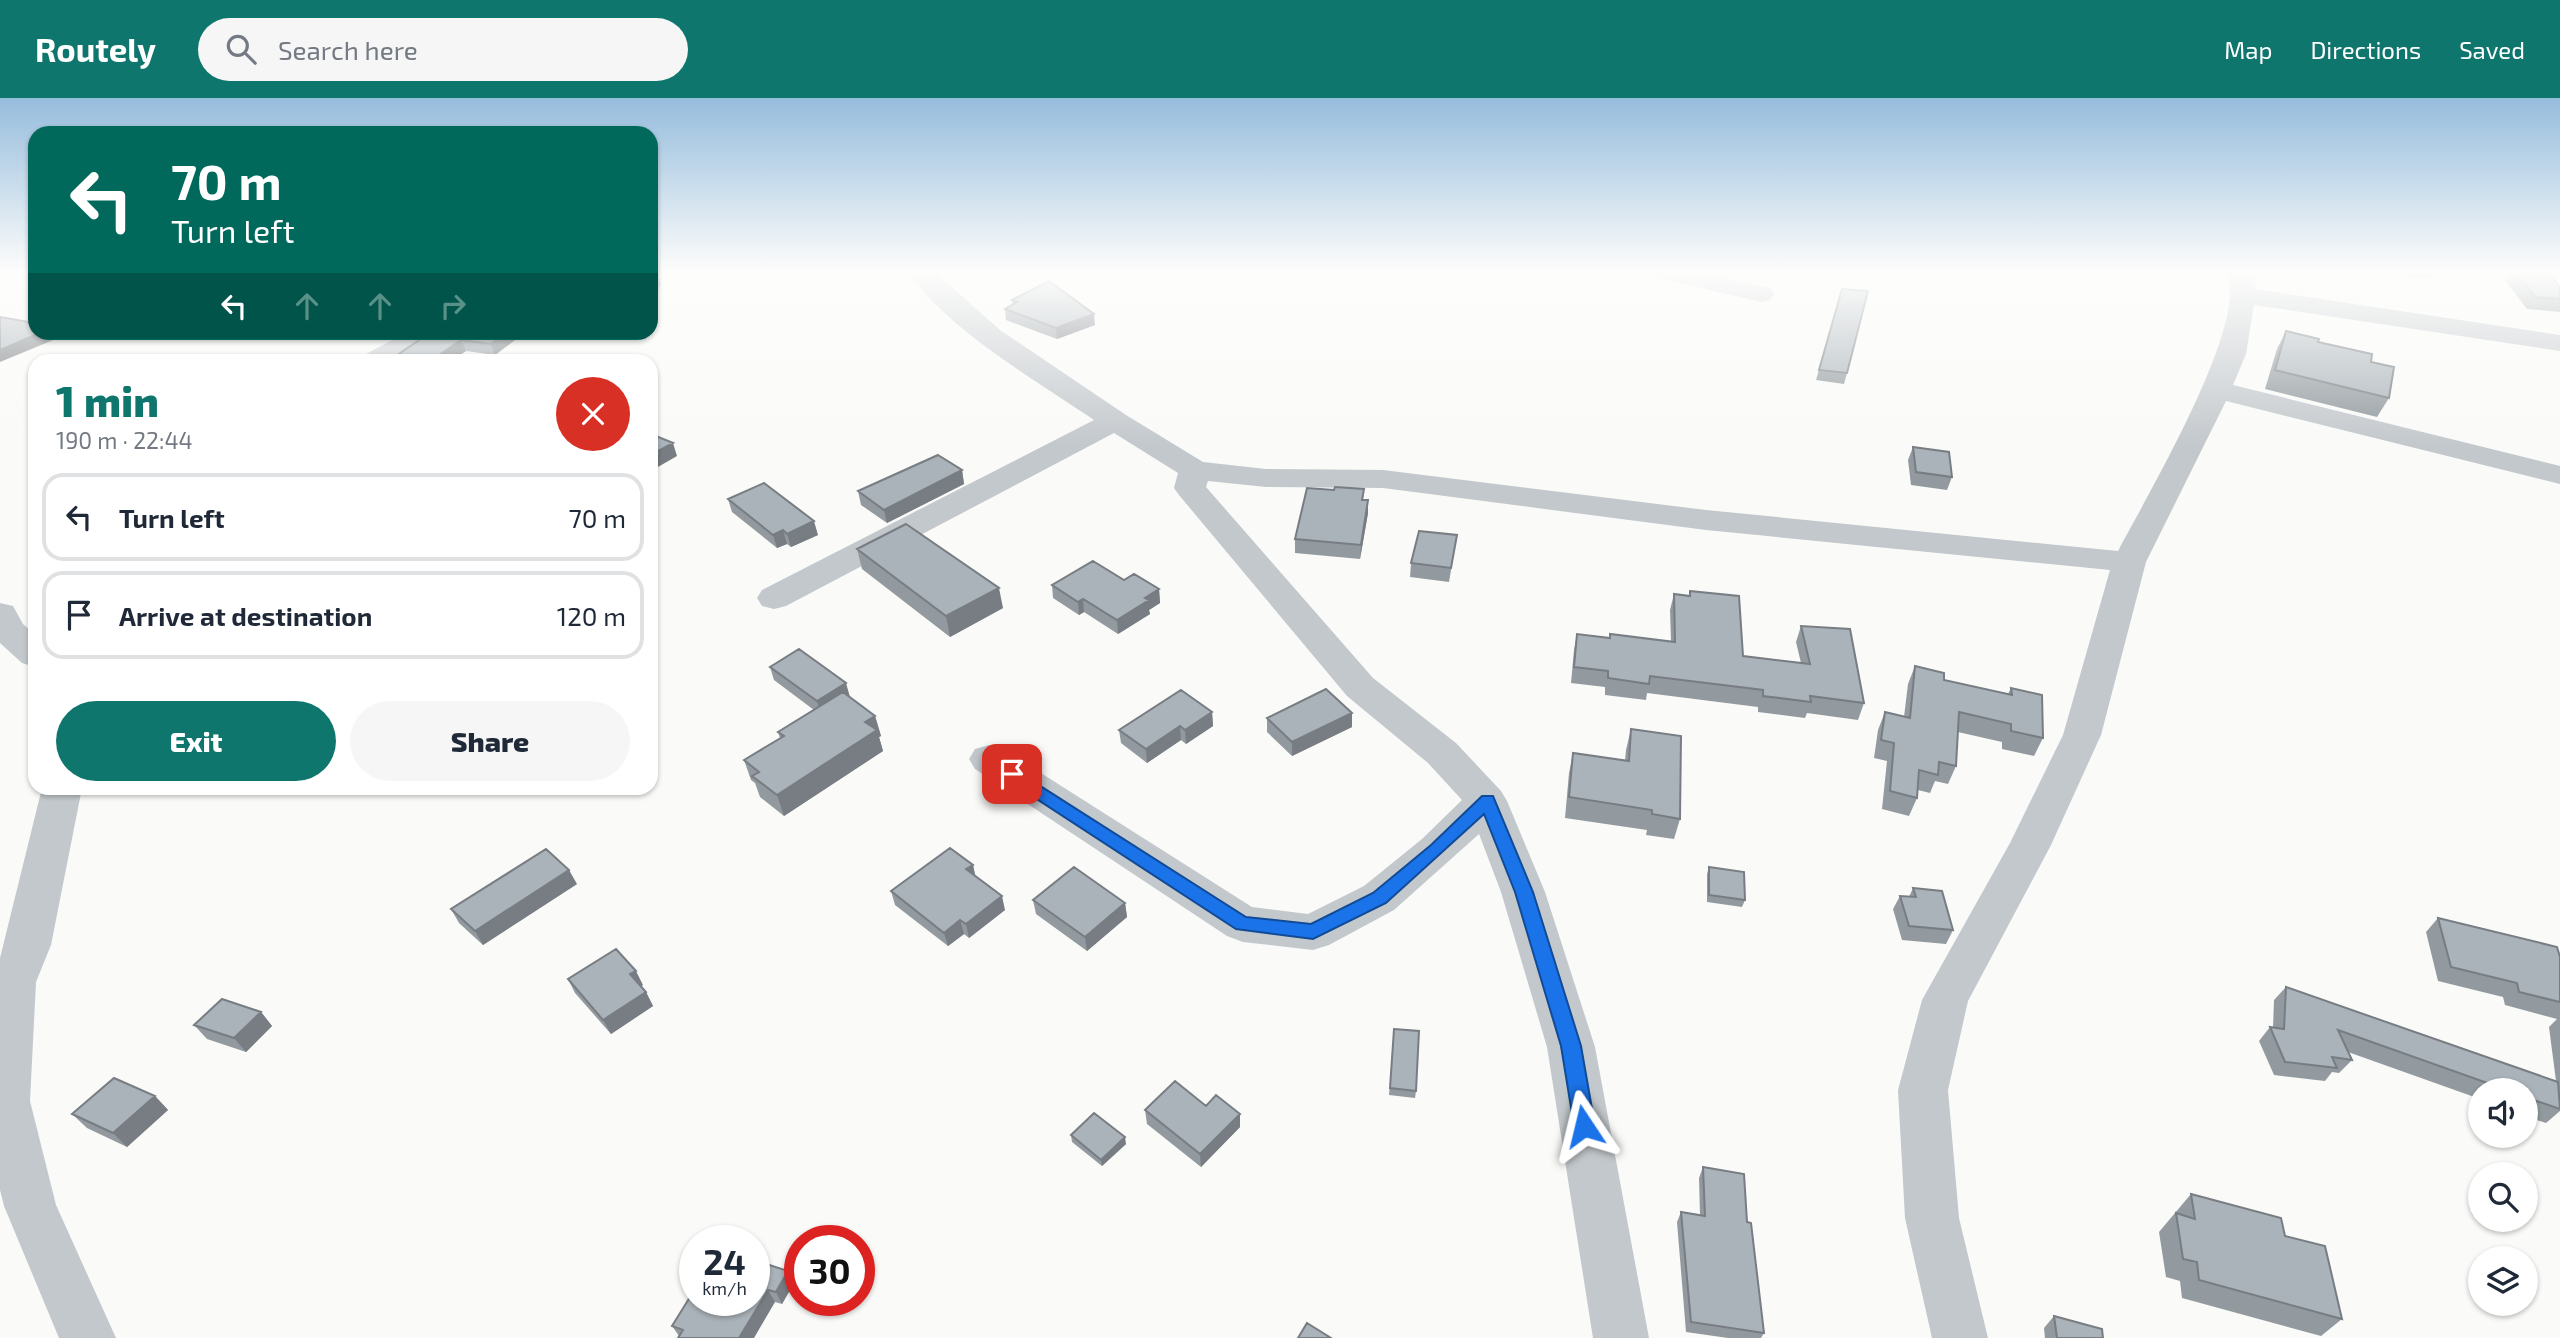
<!DOCTYPE html>
<html lang="en">
<head>
<meta charset="utf-8">
<style>
  :root { --surface:#fff; --page:#f6f6f7; --text:#1f2937; --muted:#747a83; --line:#e0e1e3; --accent:#0f766e }
  body { margin:0; font-family:"Exo 2",sans-serif; background:var(--page); color:var(--text); height:100vh; display:flex; flex-direction:column; font-size:26px; white-space:nowrap }
  * { box-sizing:border-box; margin:0 }
  p { font-size:23px; color:var(--muted) }
  .icon { flex:none; width:38px; height:38px; fill:none; stroke:currentColor; stroke-width:2; stroke-linecap:round; stroke-linejoin:round }
  .map { position:relative; flex:1; overflow:hidden }
  .drawer { position:absolute; left:28px; top:256px; width:630px; height:441px; display:flex; flex-direction:column; background:var(--surface); border-radius:21px; box-shadow:0 2px 5px #0004 }
  .drawer>* { flex:none }
  .hud { position:absolute; left:28px; top:28px; width:630px; height:214px; border-radius:21px; box-shadow:0 2px 5px #0004; background:#00695c; color:#fff; overflow:hidden }
  .buttons { position:absolute; left:2468px; top:980px; display:grid; gap:14px }
  .buttons a { display:grid; place-items:center; width:70px; height:70px; border-radius:50%; background:var(--surface); box-shadow:0 2px 5px #0004; font-size:35px }
  .speed { position:absolute; left:679px; top:1127px; display:flex; gap:14px; font-size:35px; font-weight:700; text-align:center }
  .speed>* { display:grid; place-content:center; width:91px; height:91px; border-radius:50%; background:var(--surface); box-shadow:0 2px 5px #0004; line-height:1 }
  .speed small { font-size:18px; font-weight:400 }
  .speed .limit { border:10px solid #d22; background:#fff; color:#111 }
  .pin { position:absolute; display:grid; place-items:center; width:60px; height:60px; color:#fff; margin:-30px; border-radius:14px; box-shadow:0 4px 10px #0006 }
  .me { position:absolute; width:77px; margin:-38px; rotate:350deg; stroke-linejoin:round; filter:drop-shadow(0 0 5px #0008) }
  .turn { display:flex; align-items:center; gap:24px; height:147px; padding:0 28px; font-size:32px }
  .turn .icon { width:91px; height:91px; stroke-width:2.5 }
  .turn b { display:block; font-size:49px; line-height:60px }
  .lanes { display:flex; align-items:center; height:66px; padding:0 28px; background:#0003; justify-content:center; gap:35px; direction:ltr }
  .lanes .off { opacity:.35 }
  .round { display:grid; place-items:center; flex:none; width:74px; height:74px; border-radius:37px; background:var(--page) }
  .headline { display:flex; align-items:center; justify-content:space-between; height:119px; padding:0 28px }
  h1 { font-size:42px; font-weight:800; line-height:52px; color:var(--accent) }
  .action { display:flex; gap:14px; margin-top:auto; padding:14px 28px }
  .action a { flex:1; height:80px; border-radius:42px; background:var(--accent); color:#fff; font-size:28px; font-weight:800; line-height:80px; text-align:center }
  .action a+a { background:var(--page); color:var(--text) }
  ul { padding:0; list-style:none }
  li { display:flex; align-items:center; gap:21px; height:88px; margin:0 14px 10px; padding:0 14px; border:4px solid var(--line); border-radius:21px }
  li div { flex:1 }
  li b { display:block; font-size:26px }
  li em { font-style:normal }
  header { display:flex; align-items:center; gap:42px; box-sizing:border-box; height:98px; padding:0 35px; background:var(--accent); color:#fff }
  header strong { font-size:33px }
  nav { display:flex; gap:38px; margin-inline-start:auto; font-size:24px }
  .search { width:490px; height:63px; background:var(--page); display:flex; align-items:center; gap:18px; box-sizing:border-box; padding:0 24px; border-radius:38px; color:var(--muted); font-size:26px }
  .map>svg:first-child { display:block }
  .lines { fill:none; stroke-linecap:round; stroke-linejoin:round }
  .minor { fill:#c3c8cc; fill-rule:evenodd }
  .wall { fill:#929a9f }
  .shaded-wall { fill:#777d82 }
  .building { fill:#aab3b9; stroke:#777d82; stroke-width:2 }
  .route { fill:#1a73e8; stroke:#114b97; stroke-width:2 }
</style>
</head>
<body>
<header>
<strong>Routely</strong>
<div class="search"><svg class="icon" aria-label="search" viewBox="0 0 24 24"><circle cx="10" cy="10" r="6"/><path d="M15 15l6 6"/></svg>Search here</div>
<nav><a>Map</a><a>Directions</a><a>Saved</a></nav>
</header>
<div class="map">
<svg width="2560" height="1240" viewBox="0 0 2560 1240">
  <rect width="100%" height="100%" fill="#fafaf8"/>
  <g class="lines">
    <path class="minor" d="M 909,175 L 936,175 L 1000,232 L 1126,317 L 1203,364 L 1266,371 L 1383,372 L 1706,412 L 2118,453 C 2143,405 2252,222 2226,175 L 2252,175 L 2256,182 L 2255,191 L 2560,237 L 2560,253 L 2254,207 L 2246,256 L 2233,287 L 2560,368 L 2560,386 L 2226,303 L 2146,464 L 2101,637 L 2051,747 L 1968,903 L 1948,992 L 1959,1120 L 1988,1240 L 1932,1240 L 1905,1120 L 1898,992 L 1922,902 L 2010,745 L 2063,637 L 2110,472 L 1706,432 L 1383,390 L 1266,389 L 1208,383 L 1206,389 L 1373,580 L 1456,645 L 1501,693 L 1507,703 L 1545,794 L 1595,949 L 1649,1240 L 1593,1240 L 1547,949 L 1501,794 L 1479,736 L 1394,812 L 1329,847 L 1313,852 L 1243,844 L 1227,838 L 975,671 L 969,661 L 975,651 L 989,647 L 1003,651 L 1252,809 L 1308,816 L 1364,788 L 1422,741 L 1462,702 L 1428,665 L 1347,598 L 1179,397 L 1174,390 L 1178,375 L 1114,335 L 786,508 L 774,511 L 762,508 L 757,500 L 762,492 L 1094,322 C 1036,282 949,233 909,175 Z
      M 1655,175 L 1701,175 L 1770,190 L 1774,196 L 1770,202 L 1761,204 L 1659,180 Z
      M 407,234 L 442,234 L 439,240 L 396,262 L 362,262 L 366,256 Z
      M 0,505 L 13,508 L 23,526 L 35,537 L 35,569 L 22,565 L 0,545 Z
      M 42,690 L 82,690 L 51,847 L 36,884 L 30,1003 L 56,1107 L 116,1240 L 59,1240 L 4,1108 L 0,1092 L 0,860 Z"/>
  </g>
  <path class="wall" d="M 2382,175 L 2432,175 L 2429,180 Z
    M 2510,175 L 2549,175 L 2560,189 L 2560,214 L 2527,211 L 2505,182 Z
    M 1839,201 L 1847,275 L 1844,286 L 1816,282 Z
    M 1012,202 L 1095,227 L 1057,241 L 1006,222 L 1005,211 L 1012,207 Z
    M 2286,233 L 2318,244 L 2371,264 L 2389,300 L 2377,319 L 2265,291 L 2277,251 Z
    M 431,234 L 523,236 L 495,257 L 466,253 L 452,262 L 390,262 Z
    M 1913,349 L 1952,379 L 1947,392 L 1911,387 L 1908,362 Z
    M 962,372 L 964,386 L 887,425 L 861,407 L 858,393 Z
    M 1364,391 L 1363,402 L 1368,402 L 1368,415 L 1360,461 L 1295,455 L 1295,441 L 1334,392 Z
    M 728,401 L 818,437 L 791,449 L 787,446 L 777,450 L 732,414 Z
    M 1457,437 L 1449,484 L 1410,479 L 1411,465 Z
    M 857,451 L 1003,510 L 950,539 L 862,471 Z
    M 1124,482 L 1159,491 L 1160,505 L 1149,512 L 1150,516 L 1118,536 L 1084,514 L 1079,517 L 1053,500 L 1052,487 Z
    M 1690,493 L 1743,558 L 1801,565 L 1796,544 L 1801,528 L 1864,605 L 1858,622 L 1807,615 L 1805,620 L 1758,614 L 1758,609 L 1647,595 L 1646,602 L 1605,597 L 1605,589 L 1571,585 L 1574,552 L 1577,536 L 1609,540 L 1610,536 L 1671,543 L 1670,512 L 1674,496 L 1689,498 Z
    M 1915,568 L 1944,582 L 2008,596 L 2011,590 L 2043,640 L 2034,658 L 2002,651 L 2002,644 L 1958,634 L 1956,668 L 1948,686 L 1935,683 L 1930,695 L 1918,692 L 1917,700 L 1909,718 L 1882,711 L 1887,663 L 1874,660 L 1878,632 L 1885,614 L 1904,619 L 1908,586 Z
    M 770,569 L 850,599 L 875,618 L 881,638 L 879,639 L 883,653 L 784,718 L 760,699 L 755,685 L 751,682 L 744,662 L 780,640 L 778,634 L 814,612 L 774,582 Z
    M 1212,614 L 1213,628 L 1186,646 L 1181,642 L 1147,665 L 1121,645 L 1119,632 Z
    M 1352,615 L 1352,629 L 1292,658 L 1267,634 L 1267,620 Z
    M 1631,631 L 1680,721 L 1674,741 L 1646,737 L 1647,732 L 1565,720 L 1569,675 L 1573,655 L 1625,663 L 1626,652 Z
    M 973,767 L 975,778 L 1005,812 L 969,840 L 964,836 L 948,848 L 895,807 L 891,793 Z
    M 1709,769 L 1745,802 L 1742,809 L 1707,804 L 1707,776 Z
    M 577,786 L 483,847 L 459,825 L 451,811 Z
    M 1913,790 L 1953,832 L 1946,846 L 1902,842 L 1893,811 L 1900,798 L 1909,799 Z
    M 1033,802 L 1125,805 L 1127,819 L 1087,853 L 1036,816 Z
    M 2438,820 L 2560,859 L 2560,1013 L 2546,1025 L 2525,1018 L 2525,992 L 2480,992 L 2480,1001 L 2348,954 L 2352,962 L 2339,975 L 2332,974 L 2325,983 L 2274,977 L 2259,943 L 2270,929 L 2273,930 L 2274,902 L 2286,889 L 2556,983 L 2549,929 L 2557,921 L 2505,907 L 2503,899 L 2438,883 L 2426,834 Z
    M 568,881 L 643,887 L 641,888 L 646,894 L 653,908 L 611,936 L 575,895 Z
    M 261,914 L 272,928 L 246,954 L 207,941 L 194,927 Z
    M 1394,931 L 1416,993 L 1415,1000 L 1389,997 Z
    M 155,998 L 168,1012 L 127,1049 L 87,1030 L 72,1016 Z
    M 1206,1008 L 1240,1029 L 1201,1069 L 1147,1026 L 1145,1012 Z
    M 1071,1037 L 1126,1046 L 1102,1068 L 1072,1044 Z
    M 1703,1069 L 1747,1124 L 1764,1235 L 1761,1240 L 1728,1240 L 1686,1234 L 1677,1124 L 1681,1114 L 1700,1117 L 1699,1080 Z
    M 2191,1096 L 2285,1138 L 2342,1221 L 2321,1238 L 2182,1200 L 2180,1183 L 2166,1179 L 2159,1134 Z
    M 788,1173 L 794,1185 L 782,1206 L 775,1204 L 679,1238 L 672,1228 Z
    M 2054,1218 L 2103,1240 L 2045,1240 L 2044,1230 Z"/>
  <path class="shaded-wall" d="M 657,175 L 661,186 L 651,209 L 651,188 Z
    M 1094,216 L 1095,227 L 1057,241 L 1056,230 Z
    M 42,234 L 61,234 L 63,238 L 0,264 L 0,252 Z
    M 506,234 L 522,234 L 523,236 L 495,257 L 491,246 Z
    M 461,242 L 466,253 L 452,262 L 432,262 Z
    M 673,345 L 677,358 L 651,373 L 651,357 Z
    M 962,372 L 964,386 L 887,425 L 884,412 Z
    M 1368,402 L 1368,415 L 1360,461 L 1361,447 Z
    M 814,423 L 818,437 L 791,449 L 787,436 Z
    M 783,432 L 787,446 L 777,450 L 773,437 Z
    M 999,490 L 1003,510 L 950,539 L 946,518 Z
    M 1159,491 L 1160,505 L 1149,512 L 1150,516 L 1118,536 L 1117,522 L 1145,500 Z
    M 1083,501 L 1084,514 L 1079,517 L 1078,504 Z
    M 846,585 L 850,599 L 821,617 L 817,603 Z
    M 1212,614 L 1213,628 L 1186,646 L 1185,632 Z
    M 1352,615 L 1352,629 L 1292,658 L 1292,644 Z
    M 875,618 L 881,638 L 879,639 L 883,653 L 784,718 L 777,697 L 865,624 Z
    M 1180,628 L 1181,642 L 1147,665 L 1146,651 Z
    M 973,767 L 976,781 L 966,771 Z
    M 569,772 L 577,786 L 483,847 L 475,833 Z
    M 1002,798 L 1005,812 L 969,840 L 966,826 Z
    M 1125,805 L 1127,819 L 1087,853 L 1085,839 Z
    M 960,822 L 964,836 L 948,848 L 944,835 Z
    M 636,873 L 643,887 L 638,890 L 630,876 Z
    M 646,894 L 653,908 L 611,936 L 603,922 Z
    M 261,914 L 272,928 L 246,954 L 234,940 Z
    M 155,998 L 168,1012 L 127,1049 L 113,1035 Z
    M 1240,1016 L 1240,1029 L 1201,1069 L 1200,1056 Z
    M 1125,1039 L 1126,1046 L 1102,1068 L 1101,1062 Z
    M 788,1173 L 794,1185 L 782,1206 L 776,1194 Z
    M 768,1192 L 775,1204 L 754,1240 L 739,1240 Z"/>
  <path class="building" d="M 651,175 L 657,175 L 651,188 Z
    M 2517,175 L 2549,175 L 2560,189 L 2560,201 L 2535,199 Z
    M 1049,183 L 1094,216 L 1056,230 L 1005,211 L 1017,204 L 1012,202 Z
    M 1842,191 L 1868,193 L 1847,275 L 1819,272 Z
    M 0,219 L 35,225 L 35,234 L 42,234 L 0,252 Z
    M 2286,233 L 2319,241 L 2318,244 L 2372,256 L 2371,264 L 2394,269 L 2389,300 L 2275,272 Z
    M 431,234 L 506,234 L 491,246 L 461,242 L 432,262 L 390,262 Z
    M 651,336 L 673,345 L 651,357 Z
    M 1913,349 L 1949,354 L 1952,379 L 1916,374 Z
    M 938,357 L 962,372 L 884,412 L 858,393 Z
    M 764,385 L 814,423 L 787,436 L 783,432 L 773,437 L 728,401 Z
    M 1335,389 L 1364,391 L 1362,402 L 1368,402 L 1361,447 L 1295,441 L 1307,390 L 1334,392 Z
    M 906,426 L 999,490 L 946,518 L 857,451 Z
    M 1419,433 L 1457,437 L 1451,470 L 1411,465 Z
    M 1093,463 L 1124,482 L 1134,476 L 1159,491 L 1145,500 L 1149,502 L 1117,522 L 1083,501 L 1078,504 L 1052,487 Z
    M 1690,493 L 1739,498 L 1743,558 L 1810,566 L 1801,528 L 1850,531 L 1864,605 L 1810,598 L 1811,604 L 1763,598 L 1763,592 L 1650,578 L 1649,586 L 1608,580 L 1608,573 L 1574,569 L 1577,536 L 1610,540 L 1610,536 L 1675,544 L 1674,496 L 1690,498 Z
    M 799,551 L 846,585 L 817,603 L 770,569 Z
    M 1915,568 L 1944,575 L 1944,582 L 2012,597 L 2011,590 L 2042,597 L 2043,640 L 2011,633 L 2011,626 L 1959,614 L 1956,668 L 1939,664 L 1938,677 L 1919,672 L 1917,700 L 1890,693 L 1894,645 L 1881,642 L 1885,614 L 1910,620 Z
    M 1326,591 L 1352,615 L 1292,644 L 1267,620 Z
    M 1181,592 L 1212,614 L 1185,632 L 1180,628 L 1146,651 L 1119,632 Z
    M 843,594 L 875,618 L 865,624 L 877,632 L 777,697 L 752,678 L 759,674 L 744,662 L 784,638 L 778,634 Z
    M 1631,631 L 1681,638 L 1680,721 L 1652,716 L 1652,712 L 1569,699 L 1573,655 L 1629,663 Z
    M 950,750 L 973,767 L 966,771 L 1002,798 L 966,826 L 960,822 L 944,835 L 891,793 Z
    M 546,751 L 569,772 L 475,833 L 451,811 Z
    M 1074,769 L 1125,805 L 1085,839 L 1033,802 Z
    M 1709,769 L 1744,774 L 1745,802 L 1709,797 Z
    M 1913,790 L 1942,793 L 1953,832 L 1909,828 L 1900,798 L 1916,799 Z
    M 2438,820 L 2557,849 L 2560,859 L 2560,904 L 2519,894 L 2517,885 L 2451,869 Z
    M 616,851 L 636,873 L 630,876 L 646,894 L 603,922 L 568,881 Z
    M 2286,889 L 2558,984 L 2560,1011 L 2525,999 L 2525,992 L 2507,992 L 2338,932 L 2352,962 L 2332,959 L 2337,970 L 2285,964 L 2270,929 L 2284,931 Z
    M 222,901 L 261,914 L 234,940 L 194,927 Z
    M 1394,931 L 1419,933 L 1416,993 L 1390,990 Z
    M 114,980 L 155,998 L 113,1035 L 72,1016 Z
    M 1175,983 L 1206,1008 L 1216,997 L 1240,1016 L 1200,1056 L 1145,1012 Z
    M 1094,1015 L 1125,1039 L 1101,1062 L 1071,1037 Z
    M 1703,1069 L 1744,1076 L 1747,1124 L 1751,1125 L 1764,1235 L 1691,1224 L 1681,1114 L 1705,1118 Z
    M 2191,1096 L 2281,1120 L 2285,1138 L 2325,1148 L 2342,1221 L 2199,1182 L 2197,1164 L 2183,1161 L 2176,1115 L 2195,1121 Z
    M 754,1162 L 788,1173 L 776,1194 L 768,1192 L 739,1240 L 678,1240 L 683,1232 L 672,1228 L 695,1191 L 695,1202 L 754,1202 Z
    M 2054,1218 L 2102,1231 L 2103,1240 L 2057,1240 Z
    M 1307,1225 L 1331,1240 L 1298,1240 Z"/>
  <linearGradient id="sky" x2="0" y2="1"><stop stop-color="#96bcdc"/><stop offset="0.5" stop-color="#fdfdfc"/><stop offset="1" stop-color="#fdfdfc" stop-opacity="0"/></linearGradient>
  <rect width="2560" height="348" fill="url(#sky)"/>
  <path class="route" d="M 1012,670 L 1246,819 L 1311,826 L 1373,795 L 1431,747 L 1482,698 L 1493,698 L 1533,794 L 1581,948 L 1595,1028 L 1592,1035 L 1584,1037 L 1577,1035 L 1574,1028 L 1561,948 L 1515,794 L 1484,716 L 1386,805 L 1313,841 L 1236,831 L 1006,681 L 1004,676 Z"/>
</svg>
<div class="buttons">
<a><svg class="icon" aria-label="sound" viewBox="0 0 24 24"><path d="M4 9h4l5-4v14l-5-4H4zM17 9q2 3 0 6"/></svg></a>
<a><svg class="icon" aria-label="search" viewBox="0 0 24 24"><circle cx="10" cy="10" r="6"/><path d="M15 15l6 6"/></svg></a>
<a><svg class="icon" aria-label="layers" viewBox="0 0 24 24"><path d="M12 4l9 5-9 5-9-5zM3 14l9 5 9-5"/></svg></a>
</div>
<div class="speed"><div>24<small>km/h</small></div><div class="limit">30</div></div>
<div class="pin" style="left:1012px;top:676px;background:#d93025"><svg class="icon" aria-label="arrive" viewBox="0 0 24 24"><path d="M6 21V4h12l-3 4 3 4H6"/></svg></div>
<svg class="me" style="left:1584px;top:1028px" viewBox="-20 -20 40 40"><path d="M0-17L14 15 0 8-14 15z" fill="#1a73e8" stroke="#fff" stroke-width="4"/></svg>
<div class="hud">
<div class="turn"><svg class="icon" aria-label="left" viewBox="0 0 24 24"><path d="M17 20v-9H6M10 6l-5 5 5 5"/></svg><div><b>70 m</b>Turn left</div></div>
<div class="lanes"><svg class="icon" aria-label="left" viewBox="0 0 24 24"><path d="M17 20v-9H6M10 6l-5 5 5 5"/></svg><svg class="icon off" aria-label="ahead" viewBox="0 0 24 24"><path d="M12 20V5M6 11l6-6 6 6"/></svg><svg class="icon off" aria-label="ahead" viewBox="0 0 24 24"><path d="M12 20V5M6 11l6-6 6 6"/></svg><svg class="icon off" aria-label="right" viewBox="0 0 24 24"><path d="M7 20v-9h11M14 6l5 5-5 5"/></svg></div>
</div>
<section class="drawer">
<div class="headline"><div><h1>1 min</h1><p>190 m · 22:44</p></div><a class="round" style="background:#d93025;color:#fff"><svg class="icon" aria-label="close" viewBox="0 0 24 24"><path d="M6 6l12 12M18 6L6 18"/></svg></a></div>
<ul>
<li><svg class="icon" aria-label="left" viewBox="0 0 24 24"><path d="M17 20v-9H6M10 6l-5 5 5 5"/></svg><div><b>Turn left</b></div><em>70 m</em></li>
<li><svg class="icon" aria-label="arrive" viewBox="0 0 24 24"><path d="M6 21V4h12l-3 4 3 4H6"/></svg><div><b>Arrive at destination</b></div><em>120 m</em></li>
</ul>
<div class="action"><a>Exit</a><a>Share</a></div>
</section>
</div>
</body>
</html>
